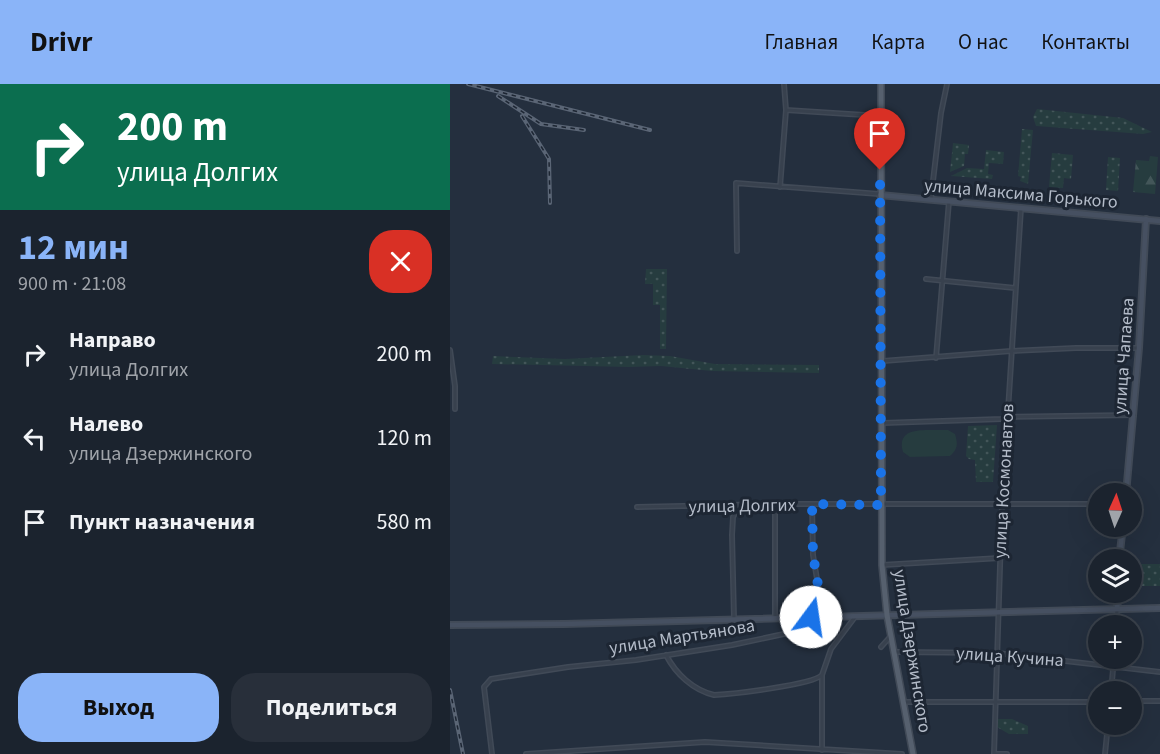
<!DOCTYPE html>
<html lang="ru">
<head>
<meta charset="utf-8">
<style>
  :root { --surface:#1b232e; --page:#282f3a; --text:#f1f3f6; --muted:#a0a4aa; --line:#39404a; --accent:#8ab4f8 }
  body { margin:0; font-family:"Source Sans 3",sans-serif; background:var(--page); color:var(--text); height:100vh; display:flex; flex-direction:column; font-size:22px; white-space:nowrap }
  * { box-sizing:border-box; margin:0 }
  p { font-size:20px; color:var(--muted) }
  .icon { flex:none; width:33px; height:33px; fill:none; stroke:currentColor; stroke-width:2; stroke-linecap:round; stroke-linejoin:round }
  .map { position:relative; flex:1; overflow:hidden }
  .panel { display:flex; flex-direction:column; background:var(--surface); width:450px }
  .panel>* { flex:none }
  .hud { background:#0b6e4f; color:#fff; overflow:hidden }
  .needle { width:39px; rotate:3deg }
  .tools { position:absolute; left:638px; top:399px; display:grid; gap:12px }
  .tools a { display:grid; place-items:center; width:54px; height:54px; border-radius:50%; background:var(--surface); box-shadow:0 6px 24px #0002,0 0 0 2px var(--line); font-size:30px }
  .pin { position:absolute; display:grid; place-items:center; width:51px; height:51px; color:#fff; margin:-62px -26px; border-radius:50% 50% 50% 0; rotate:-45deg; box-shadow:0 0 6px #0007 }
  .pin .icon { rotate:45deg }
  .me { position:absolute; width:66px; margin:-33px; rotate:14deg; stroke-linejoin:round; filter:drop-shadow(0 0 4px #0008) }
  .turn { display:flex; align-items:center; gap:21px; height:126px; padding:0 18px; font-size:27px }
  .turn .icon { width:78px; height:78px; stroke-width:2.5 }
  .turn b { display:block; font-size:42px; line-height:51px }
  .round { display:grid; place-items:center; flex:none; width:63px; height:63px; border-radius:24px; background:var(--page) }
  .head { display:flex; align-items:center; justify-content:space-between; height:102px; padding:0 18px }
  h1 { font-size:36px; font-weight:700; line-height:45px; color:var(--accent) }
  .button { display:flex; gap:12px; margin-top:auto; padding:12px 18px }
  .button a { flex:1; height:69px; border-radius:24px; background:var(--accent); color:#111; font-size:24px; font-weight:700; line-height:69px; text-align:center }
  .button a+a { background:var(--page); color:var(--text) }
  ul { padding:0; list-style:none }
  li { display:flex; align-items:center; gap:18px; height:84px; padding:0 18px }
  li div { flex:1 }
  li b { display:block; font-size:22px }
  li em { font-style:normal }
  header { display:flex; align-items:center; gap:36px; box-sizing:border-box; height:84px; padding:0 30px; background:var(--accent); color:#111 }
  header strong { font-size:28px }
  nav { display:flex; gap:33px; margin-inline-start:auto; font-size:21px }
  main { display:flex; flex:1; min-height:0 }
  .map>svg:first-child { display:block }
  .grass { fill:url(#grass-dots) }
  .forest { fill:url(#forest-firs) }
  .garden { fill:#263c3f }
  .lines { fill:none; stroke-linecap:round; stroke-linejoin:round }
  .street-casing { stroke:#414a57; stroke-width:6 }
  .secondary-casing { stroke:#414a57; stroke-width:8 }
  .primary-casing { stroke:#414a57; stroke-width:8 }
  .street { stroke:#38414e; stroke-width:3 }
  .secondary { stroke:#465061; stroke-width:4.5 }
  .primary { stroke:#56606e; stroke-width:5 }
  .rail-casing { stroke:#5a6575; stroke-width:4 }
  .rail { stroke:#1d2633; stroke-width:1.5; stroke-dasharray:4.5; stroke-linecap:butt }
  .route { stroke:#1a73e8; stroke-width:10; stroke-dasharray:0 18 }
  .labels { text-anchor:middle; dominant-baseline:central; stroke-width:6; stroke-linejoin:round; paint-order:stroke }
  .street-label { font-size:18px; fill:#b4bcc9; stroke:#1d2633 }
</style>
</head>
<body>
<header>
<strong>Drivr</strong>
<nav><a>Главная</a><a>Карта</a><a>О нас</a><a>Контакты</a></nav>
</header>
<main>
<section class="panel">
<div class="hud">
<div class="turn"><svg class="icon" aria-label="right" viewBox="0 0 24 24"><path d="M7 20v-9h11M14 6l5 5-5 5"/></svg><div><b>200 m</b>улица Долгих</div></div>
</div>
<div class="head"><div><h1>12 мин</h1><p>900 m · 21:08</p></div><a class="round" style="background:#d93025;color:#fff"><svg class="icon" aria-label="close" viewBox="0 0 24 24"><path d="M6 6l12 12M18 6L6 18"/></svg></a></div>
<ul>
<li><svg class="icon" aria-label="right" viewBox="0 0 24 24"><path d="M7 20v-9h11M14 6l5 5-5 5"/></svg><div><b>Направо</b><p>улица Долгих</p></div><em>200 m</em></li>
<li><svg class="icon" aria-label="left" viewBox="0 0 24 24"><path d="M17 20v-9H6M10 6l-5 5 5 5"/></svg><div><b>Налево</b><p>улица Дзержинского</p></div><em>120 m</em></li>
<li><svg class="icon" aria-label="arrive" viewBox="0 0 24 24"><path d="M6 21V4h12l-3 4 3 4H6"/></svg><div><b>Пункт назначения</b></div><em>580 m</em></li>
</ul>
<div class="button"><a>Выход</a><a>Поделиться</a></div>
</section>
<div class="map">
<svg width="710" height="670" viewBox="0 0 710 670">
  <defs>
    <pattern id="grass-dots" width="8" height="8" patternUnits="userSpaceOnUse" patternTransform="scale(1.5)"><rect width="8" height="8" fill="#263c3f"/><path d="M2 2h.1M6 6h.1" fill="none" stroke="#435659" stroke-width="1.8" stroke-linecap="round"/></pattern>
    <pattern id="forest-firs" width="22" height="20" patternUnits="userSpaceOnUse" patternTransform="scale(1.5)"><rect width="22" height="20" fill="#263c3f"/><path d="M5 1l3.5 6h-7zM16 11l3.5 6h-7z" fill="#435659"/></pattern>
  </defs>
  <rect width="100%" height="100%" fill="#242f3e"/>
  <path class="grass" d="M 587,25 L 673,34 L 702,48 L 693,50 L 586,42 L 583,33 Z
    M 572,45 L 583,46 L 578,100 L 570,97 L 571,93 L 568,92 Z
    M 503,59 L 519,61 L 518,70 L 515,70 L 514,82 L 500,88 Z
    M 536,66 L 554,68 L 553,80 L 539,79 L 538,90 L 543,91 L 542,95 L 501,92 L 517,84 L 534,85 Z
    M 602,69 L 623,71 L 621,95 L 614,94 L 613,104 L 599,103 Z
    M 658,73 L 670,74 L 668,107 L 656,106 Z
    M 196,185 L 217,185 L 216,265 L 210,265 L 210,221 L 203,221 L 203,200 L 195,200 Z
    M 193,271 L 220,272 L 265,280 L 369,281 L 369,289 L 262,287 L 211,282 L 179,283 L 42,280 L 43,272 L 115,275 Z
    M 547,341 L 543,398 L 526,398 L 525,376 L 519,375 L 516,372 L 518,342 Z
    M 687,480 L 710,480 L 710,502 L 688,502 Z
    M 548,635 L 562,635 L 578,642 L 578,650 L 559,650 L 547,643 Z"/>
  <path class="forest" d="M 700,72 L 708,73 L 705,110 L 683,108 L 686,76 L 699,77 Z"/>
  <path class="garden" d="M 498,346 L 505,350 C 508,360 508,365 500,372 L 460,373 L 453,368 C 445,340 479,347 498,346 Z"/>
  <g class="lines">
    <defs>
      <path id="street" d="M 336,26 L 430,32
        M 330,103 L 336,26 L 334,0
        M 481,114 L 491,29 L 497,0
        M 287,167 L 286,99 L 429,110
        M 476,195 L 565,204
        M 0,266 L 5,302 L 5,325
        M 486,274 L 499,117
        M 433,277 L 561,267 L 626,264 L 689,264
        M 433,339 L 552,335 L 557,333 L 684,331
        M 325,420 L 325,534
        M 187,423 L 325,420 L 648,420
        M 432,481 L 550,474
        M 284,535 L 282,451 L 283,433 L 290,421
        M 666,542 L 667,525
        M 431,563 L 440,553
        M 445,568 L 547,569 L 710,588
        M 216,571 C 226,590 243,606 264,611 C 282,610 362,601 372,591
        M 661,608 L 664,574
        M 681,617 L 710,617
        M 454,618 L 648,618
        M 372,666 L 372,591 L 381,565 L 405,533
        M 42,670 L 34,603 L 41,595 L 118,583 L 186,576 L 282,561 L 348,547 L 361,533 L 369,507 L 363,471 L 362,420
        M 76,670 L 255,658 L 452,670
        M 544,670 L 552,420 L 571,124
        M 544,670 L 557,670
        M 655,670 L 658,640"/>
      <path id="secondary" d="M 430,111 L 710,137
        M 676,410 L 689,264 L 696,135
        M 669,476 L 673,442
        M 667,524 L 669,508
        M 0,541 L 114,540 L 710,524"/>
      <path id="primary" d="M 431,0 L 432,481 L 437,531 L 463,670"/>
    </defs>
    <use href="#street" class="street-casing"/>
    <use href="#secondary" class="secondary-casing"/>
    <use href="#primary" class="primary-casing"/>
    <use href="#street" class="street"/>
    <use href="#secondary" class="secondary"/>
    <use href="#primary" class="primary"/>
    <defs>
      <path id="rail" d="M 18,0 L 200,46
        M 48,12 L 91,40 L 134,46
        M 72,32 L 99,75 L 100,119
        M 0,606 L 13,670"/>
    </defs>
    <use href="#rail" class="rail-casing"/>
    <use href="#rail" class="rail"/>
  </g>
  <g class="lines">
    <path class="route" d="M 361,533 L 369,507 L 363,471 L 362,420 L 431,421 L 430,86"/>
  </g>
  <g class="labels">
    <g class="street-label">
      <text transform="translate(571 110) rotate(5)">улица Максима Горького</text>
      <text transform="translate(674 272) rotate(-86)">улица Чапаева</text>
      <text transform="translate(554 397) rotate(-87)">улица Космонавтов</text>
      <text transform="translate(292 422) rotate(-1)">улица Долгих</text>
      <text transform="translate(232 553) rotate(-9)">улица Мартьянова</text>
      <text transform="translate(462 567) rotate(81)">улица Дзержинского</text>
      <text transform="translate(560 573) rotate(4)">улица Кучина</text>
    </g>
  </g>
</svg>
<div class="tools">
<a><svg class="needle" viewBox="-14 -14 28 28"><path d="M0-13l5 13h-10z" fill="#e53935"/><path d="M0 13l5-13h-10z" fill="#a0a4aa"/></svg></a>
<a><svg class="icon" aria-label="layers" viewBox="0 0 24 24"><path d="M12 4l9 5-9 5-9-5zM3 14l9 5 9-5"/></svg></a>
<a>+</a>
<a>−</a>
</div>
<div class="pin" style="left:430px;top:86px;background:#d93025"><svg class="icon" aria-label="arrive" viewBox="0 0 24 24"><path d="M6 21V4h12l-3 4 3 4H6"/></svg></div>
<svg class="me" style="left:361px;top:533px" viewBox="-20 -20 40 40"><circle r="19" fill="#fff"/><path d="M0-13L10 11 0 6-10 11z" fill="#1a73e8"/></svg>
</div>
</main>
</body>
</html>
